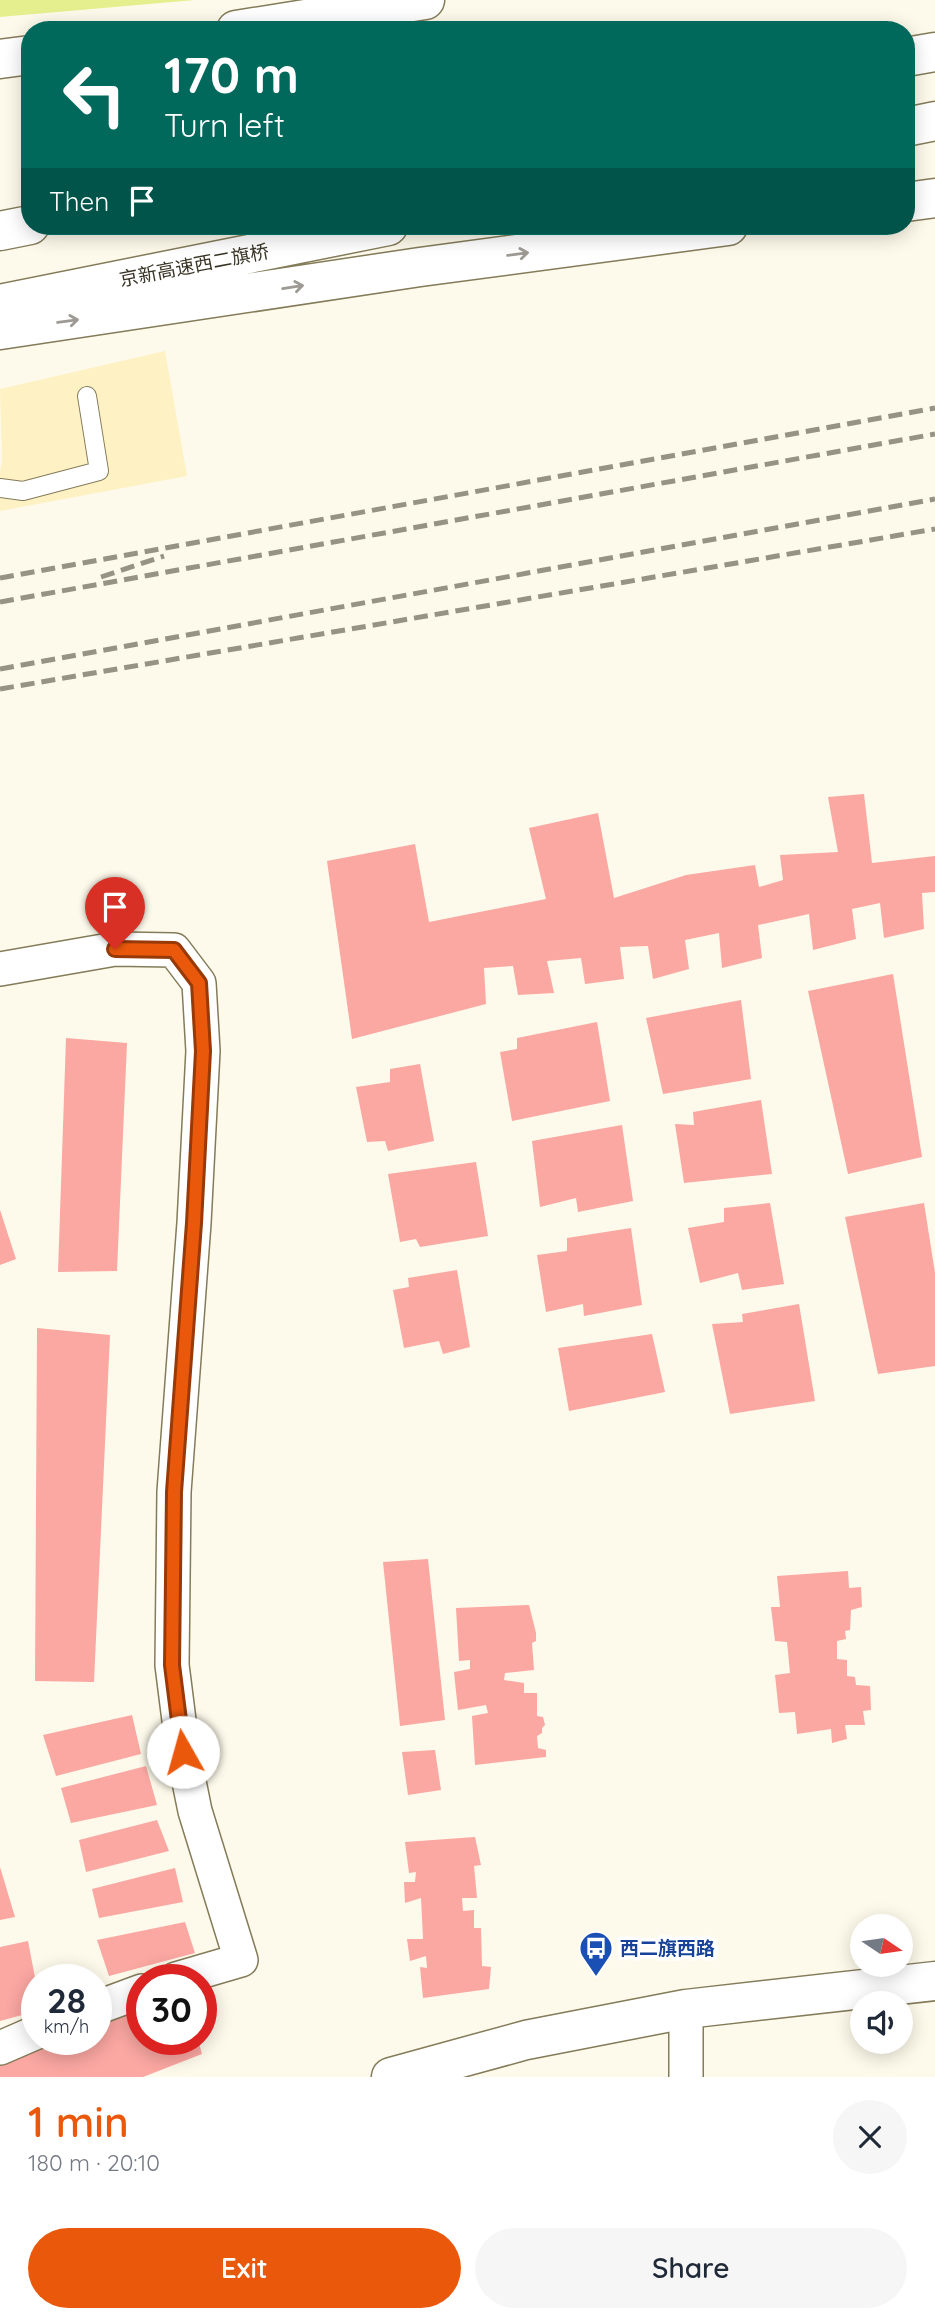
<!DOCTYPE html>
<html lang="en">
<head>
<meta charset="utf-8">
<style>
  :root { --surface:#fff; --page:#f6f6f7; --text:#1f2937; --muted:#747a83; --accent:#ea580c }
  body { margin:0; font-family:Quicksand,"Noto Sans SC",sans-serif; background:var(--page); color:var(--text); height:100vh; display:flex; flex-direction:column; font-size:26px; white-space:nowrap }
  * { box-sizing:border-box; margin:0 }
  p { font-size:23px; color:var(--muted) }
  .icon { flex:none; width:38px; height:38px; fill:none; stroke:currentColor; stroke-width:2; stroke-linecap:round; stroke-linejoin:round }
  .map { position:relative; height:2077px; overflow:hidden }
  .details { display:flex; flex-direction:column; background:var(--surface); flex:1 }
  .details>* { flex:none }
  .top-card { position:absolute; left:21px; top:21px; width:894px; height:214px; border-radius:28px; box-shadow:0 4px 18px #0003; background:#00695c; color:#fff; overflow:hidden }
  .needle { width:46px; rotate:103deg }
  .tools { position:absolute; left:850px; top:1914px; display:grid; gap:14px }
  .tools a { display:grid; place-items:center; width:63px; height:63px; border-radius:50%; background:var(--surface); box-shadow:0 4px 18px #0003; font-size:35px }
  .speed { position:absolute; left:21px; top:1964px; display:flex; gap:14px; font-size:35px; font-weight:700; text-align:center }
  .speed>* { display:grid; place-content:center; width:91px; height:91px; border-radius:50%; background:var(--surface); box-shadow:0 4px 18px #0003; line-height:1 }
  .speed small { font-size:18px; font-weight:400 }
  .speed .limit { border:10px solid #d22; background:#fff; color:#111 }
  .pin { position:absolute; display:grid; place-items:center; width:60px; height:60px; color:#fff; margin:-72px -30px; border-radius:50% 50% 50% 0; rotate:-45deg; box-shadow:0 0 7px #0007 }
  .pin .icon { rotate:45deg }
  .me { position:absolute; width:77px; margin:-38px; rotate:353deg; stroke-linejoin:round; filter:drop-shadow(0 0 5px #0008) }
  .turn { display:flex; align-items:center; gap:24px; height:147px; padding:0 28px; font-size:32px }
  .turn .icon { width:91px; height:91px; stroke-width:2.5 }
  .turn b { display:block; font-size:49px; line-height:60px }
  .then { display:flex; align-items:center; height:66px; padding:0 28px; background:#0003; gap:14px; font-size:26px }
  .round { display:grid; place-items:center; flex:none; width:74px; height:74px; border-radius:37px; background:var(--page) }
  .summary { display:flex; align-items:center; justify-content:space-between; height:119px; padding:0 28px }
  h1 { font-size:42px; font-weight:600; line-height:52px; color:var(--accent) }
  .cta { display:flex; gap:14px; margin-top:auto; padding:14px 28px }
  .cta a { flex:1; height:80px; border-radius:42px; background:var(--accent); color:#fff; font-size:28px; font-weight:600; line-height:80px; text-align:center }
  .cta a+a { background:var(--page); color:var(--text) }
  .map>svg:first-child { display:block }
  .built { fill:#fef1c4 }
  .green { fill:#e5ef8d }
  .building { fill:#fba7a2 }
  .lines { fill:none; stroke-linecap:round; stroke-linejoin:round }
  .lane-casing { stroke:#847b59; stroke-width:20 }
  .street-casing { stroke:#847b59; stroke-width:36 }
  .secondary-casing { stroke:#847b59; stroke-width:41 }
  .highway-casing { stroke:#847b59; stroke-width:41 }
  .lane { stroke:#fff; stroke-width:18 }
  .street { stroke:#fff; stroke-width:33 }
  .secondary { stroke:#fff; stroke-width:38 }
  .highway { stroke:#fff; stroke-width:38 }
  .rail { stroke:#979384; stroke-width:5; stroke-dasharray:14 7; stroke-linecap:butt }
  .oneway { stroke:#9c9a92 }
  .route-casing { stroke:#983908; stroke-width:18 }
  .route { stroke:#ea580c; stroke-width:12 }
  .labels { text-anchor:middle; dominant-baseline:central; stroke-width:7; stroke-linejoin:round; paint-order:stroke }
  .street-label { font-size:19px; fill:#393526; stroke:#fff }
  .transit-label { font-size:19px; font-weight:bold; fill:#164399; stroke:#fff; text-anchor:start }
</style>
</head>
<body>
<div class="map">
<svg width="935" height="2077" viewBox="0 0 935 2077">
  <rect width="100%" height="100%" fill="#fefaeb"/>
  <path class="built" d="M 165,351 L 187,476 L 0,511 L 0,472 L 2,460 L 0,389 Z"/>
  <path class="green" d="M 0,0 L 195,0 L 0,17 Z"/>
  <path class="building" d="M 864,794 L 872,863 L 935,856 L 935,892 L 922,893 L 924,929 L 884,938 L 880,903 L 852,909 L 856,939 L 813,950 L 809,914 L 758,925 L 762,958 L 722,968 L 719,933 L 685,940 L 689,969 L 653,979 L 648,946 L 620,947 L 624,979 L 585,984 L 581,958 L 547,961 L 554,993 L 518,995 L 513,966 L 484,968 L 486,1004 L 352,1039 L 327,861 L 415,844 L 429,922 L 546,899 L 529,828 L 598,813 L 614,898 L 686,875 L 755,865 L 759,887 L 783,880 L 780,855 L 838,852 L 828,797 Z
    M 893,974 L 922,1157 L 848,1174 L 808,991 Z
    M 741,1000 L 751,1079 L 663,1094 L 646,1018 Z
    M 597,1022 L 610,1101 L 512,1121 L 500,1052 L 517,1049 L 517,1038 Z
    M 66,1038 L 127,1043 L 117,1271 L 58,1272 Z
    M 420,1064 L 434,1141 L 388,1151 L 385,1141 L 367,1142 L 356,1087 L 390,1082 L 390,1069 Z
    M 761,1100 L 772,1174 L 684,1183 L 675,1124 L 694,1125 L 693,1112 Z
    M 622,1125 L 633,1201 L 578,1212 L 576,1198 L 540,1207 L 532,1141 Z
    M 476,1162 L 488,1236 L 420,1247 L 416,1239 L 400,1242 L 388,1174 Z
    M 770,1203 L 784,1284 L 742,1290 L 738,1273 L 700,1283 L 688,1228 L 724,1222 L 724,1208 Z
    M 924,1203 L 935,1273 L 935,1366 L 878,1374 L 845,1217 Z
    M 0,1210 L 16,1259 L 0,1265 Z
    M 631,1228 L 642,1305 L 584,1316 L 583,1304 L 546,1312 L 537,1255 L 567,1251 L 567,1238 Z
    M 457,1270 L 470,1347 L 443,1354 L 439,1341 L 404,1348 L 393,1290 L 409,1287 L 408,1278 Z
    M 799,1304 L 815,1401 L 730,1414 L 712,1324 L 743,1322 L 742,1314 Z
    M 37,1328 L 110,1335 L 94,1682 L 35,1681 Z
    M 652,1334 L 665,1392 L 569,1411 L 558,1348 Z
    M 428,1559 L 445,1720 L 400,1726 L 383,1562 Z
    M 848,1571 L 849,1588 L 861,1587 L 862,1607 L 851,1610 L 850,1630 L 845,1631 L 846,1639 L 837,1641 L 837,1659 L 847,1660 L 847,1676 L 855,1677 L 856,1685 L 870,1686 L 871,1710 L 863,1711 L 865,1725 L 845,1725 L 847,1739 L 832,1743 L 831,1729 L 797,1734 L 795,1712 L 779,1713 L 775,1675 L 790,1673 L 787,1642 L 775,1641 L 771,1607 L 780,1607 L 777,1576 Z
    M 529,1605 L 536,1633 L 536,1641 L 532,1643 L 534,1670 L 505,1673 L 504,1680 L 524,1683 L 524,1693 L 537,1693 L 537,1716 L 543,1717 L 545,1725 L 542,1728 L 542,1733 L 537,1736 L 538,1748 L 546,1750 L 546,1757 L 475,1765 L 472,1716 L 488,1713 L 486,1705 L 458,1710 L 454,1672 L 470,1669 L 470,1660 L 459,1661 L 456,1608 Z
    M 132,1715 L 141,1754 L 56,1776 L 43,1735 Z
    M 435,1750 L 441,1790 L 408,1795 L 402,1752 Z
    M 146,1766 L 157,1805 L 71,1823 L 61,1788 Z
    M 157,1820 L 169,1851 L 86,1872 L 79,1840 Z
    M 475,1837 L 481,1865 L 474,1866 L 477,1898 L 462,1898 L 463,1911 L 474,1910 L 474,1928 L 481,1928 L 482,1966 L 491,1967 L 489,1989 L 423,1998 L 420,1967 L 427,1968 L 426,1956 L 410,1961 L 407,1939 L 423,1939 L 421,1898 L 405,1903 L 404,1882 L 415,1882 L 416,1872 L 409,1873 L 405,1842 Z
    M 0,1867 L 15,1917 L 0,1920 Z
    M 175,1868 L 183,1902 L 99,1918 L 92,1889 Z
    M 185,1922 L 195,1953 L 109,1976 L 97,1940 Z
    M 28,1941 L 37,1988 L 37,2011 L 0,2021 L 0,1947 Z
    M 142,2009 L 142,2039 L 198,2039 L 202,2054 L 143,2077 L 0,2077 L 0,2064 L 66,2039 L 96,2039 L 96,2027 Z"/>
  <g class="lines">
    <defs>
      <path id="lane" d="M 0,488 L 23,491 L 99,471 L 87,396"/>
      <path id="street" d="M 0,969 L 115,949 L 174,950 L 199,983 L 203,1051 L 194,1223 L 174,1492 L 172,1665 L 183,1752 L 195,1811 L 241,1960 L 176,1979
        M 96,2008 L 142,1991
        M 0,2048 L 37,2032
        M 686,2077 L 686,2009"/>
      <path id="secondary" d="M 236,30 L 425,0
        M 0,59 L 30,55
        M 391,2077 L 526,2040 L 686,2009 L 935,1981"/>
      <path id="highway" d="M 906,57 L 935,52
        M 906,127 L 935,121
        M 906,202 L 935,198
        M 0,231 L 30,225
        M 0,304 L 388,226
        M 0,330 L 420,267 L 728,226"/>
    </defs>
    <use href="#lane" class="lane-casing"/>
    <use href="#street" class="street-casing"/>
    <use href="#secondary" class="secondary-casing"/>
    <use href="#highway" class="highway-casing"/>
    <use href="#lane" class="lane"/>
    <use href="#street" class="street"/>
    <use href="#secondary" class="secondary"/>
    <use href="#highway" class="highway"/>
    <path class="rail" d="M 101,577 L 164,556
      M 0,578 L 935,408
      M 0,602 L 935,434
      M 0,669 L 935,499
      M 0,689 L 935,529"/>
  </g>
  <defs><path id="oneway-shaft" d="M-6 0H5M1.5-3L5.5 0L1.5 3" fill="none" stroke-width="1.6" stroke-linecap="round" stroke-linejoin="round" transform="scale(1.75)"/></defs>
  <g class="oneway">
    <use href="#oneway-shaft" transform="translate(518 254) rotate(-8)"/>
    <use href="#oneway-shaft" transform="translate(293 287) rotate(-9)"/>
    <use href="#oneway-shaft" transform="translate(68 321) rotate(-8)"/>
  </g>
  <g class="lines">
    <defs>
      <path id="route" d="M 115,949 L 174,950 L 199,983 L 203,1051 L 194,1223 L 174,1492 L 172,1665 L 183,1752"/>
    </defs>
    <use href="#route" class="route-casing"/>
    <use href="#route" class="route"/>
  </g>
  <defs>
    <symbol id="bus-pin" viewBox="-11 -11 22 30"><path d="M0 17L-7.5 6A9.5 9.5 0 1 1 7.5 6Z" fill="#1a4fb4" stroke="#fff"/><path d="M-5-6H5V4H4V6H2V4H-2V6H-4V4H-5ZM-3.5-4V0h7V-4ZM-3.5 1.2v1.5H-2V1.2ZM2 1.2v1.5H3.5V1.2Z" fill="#fff"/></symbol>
  </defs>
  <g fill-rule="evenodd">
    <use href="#bus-pin" x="577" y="1929" width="38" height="52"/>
  </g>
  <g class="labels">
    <g class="street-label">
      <text transform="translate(194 265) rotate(-11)">京新高速西二旗桥</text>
    </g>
    <g class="transit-label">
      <text x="620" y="1948">西二旗西路</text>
    </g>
  </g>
</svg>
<div class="tools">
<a><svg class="needle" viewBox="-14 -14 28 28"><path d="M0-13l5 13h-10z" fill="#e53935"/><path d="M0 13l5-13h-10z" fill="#747a83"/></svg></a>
<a><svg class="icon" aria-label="sound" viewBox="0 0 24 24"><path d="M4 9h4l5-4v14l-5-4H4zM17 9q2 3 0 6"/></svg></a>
</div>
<div class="speed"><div>28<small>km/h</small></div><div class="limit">30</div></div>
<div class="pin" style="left:115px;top:949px;background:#d93025"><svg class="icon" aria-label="arrive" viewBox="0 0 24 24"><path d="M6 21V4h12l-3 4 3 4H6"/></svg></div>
<svg class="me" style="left:183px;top:1752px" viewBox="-20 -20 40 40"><circle r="19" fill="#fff"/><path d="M0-13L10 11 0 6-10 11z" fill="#ea580c"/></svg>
<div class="top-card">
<div class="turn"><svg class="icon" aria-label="left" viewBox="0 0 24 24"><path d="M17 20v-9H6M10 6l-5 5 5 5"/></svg><div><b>170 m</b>Turn left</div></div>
<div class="then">Then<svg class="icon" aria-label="arrive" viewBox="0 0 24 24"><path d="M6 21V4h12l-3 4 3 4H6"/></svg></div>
</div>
</div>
<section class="details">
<div class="summary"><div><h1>1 min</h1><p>180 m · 20:10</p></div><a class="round"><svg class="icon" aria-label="close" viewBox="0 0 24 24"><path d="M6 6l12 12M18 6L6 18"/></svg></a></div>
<div class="cta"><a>Exit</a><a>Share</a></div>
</section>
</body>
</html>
